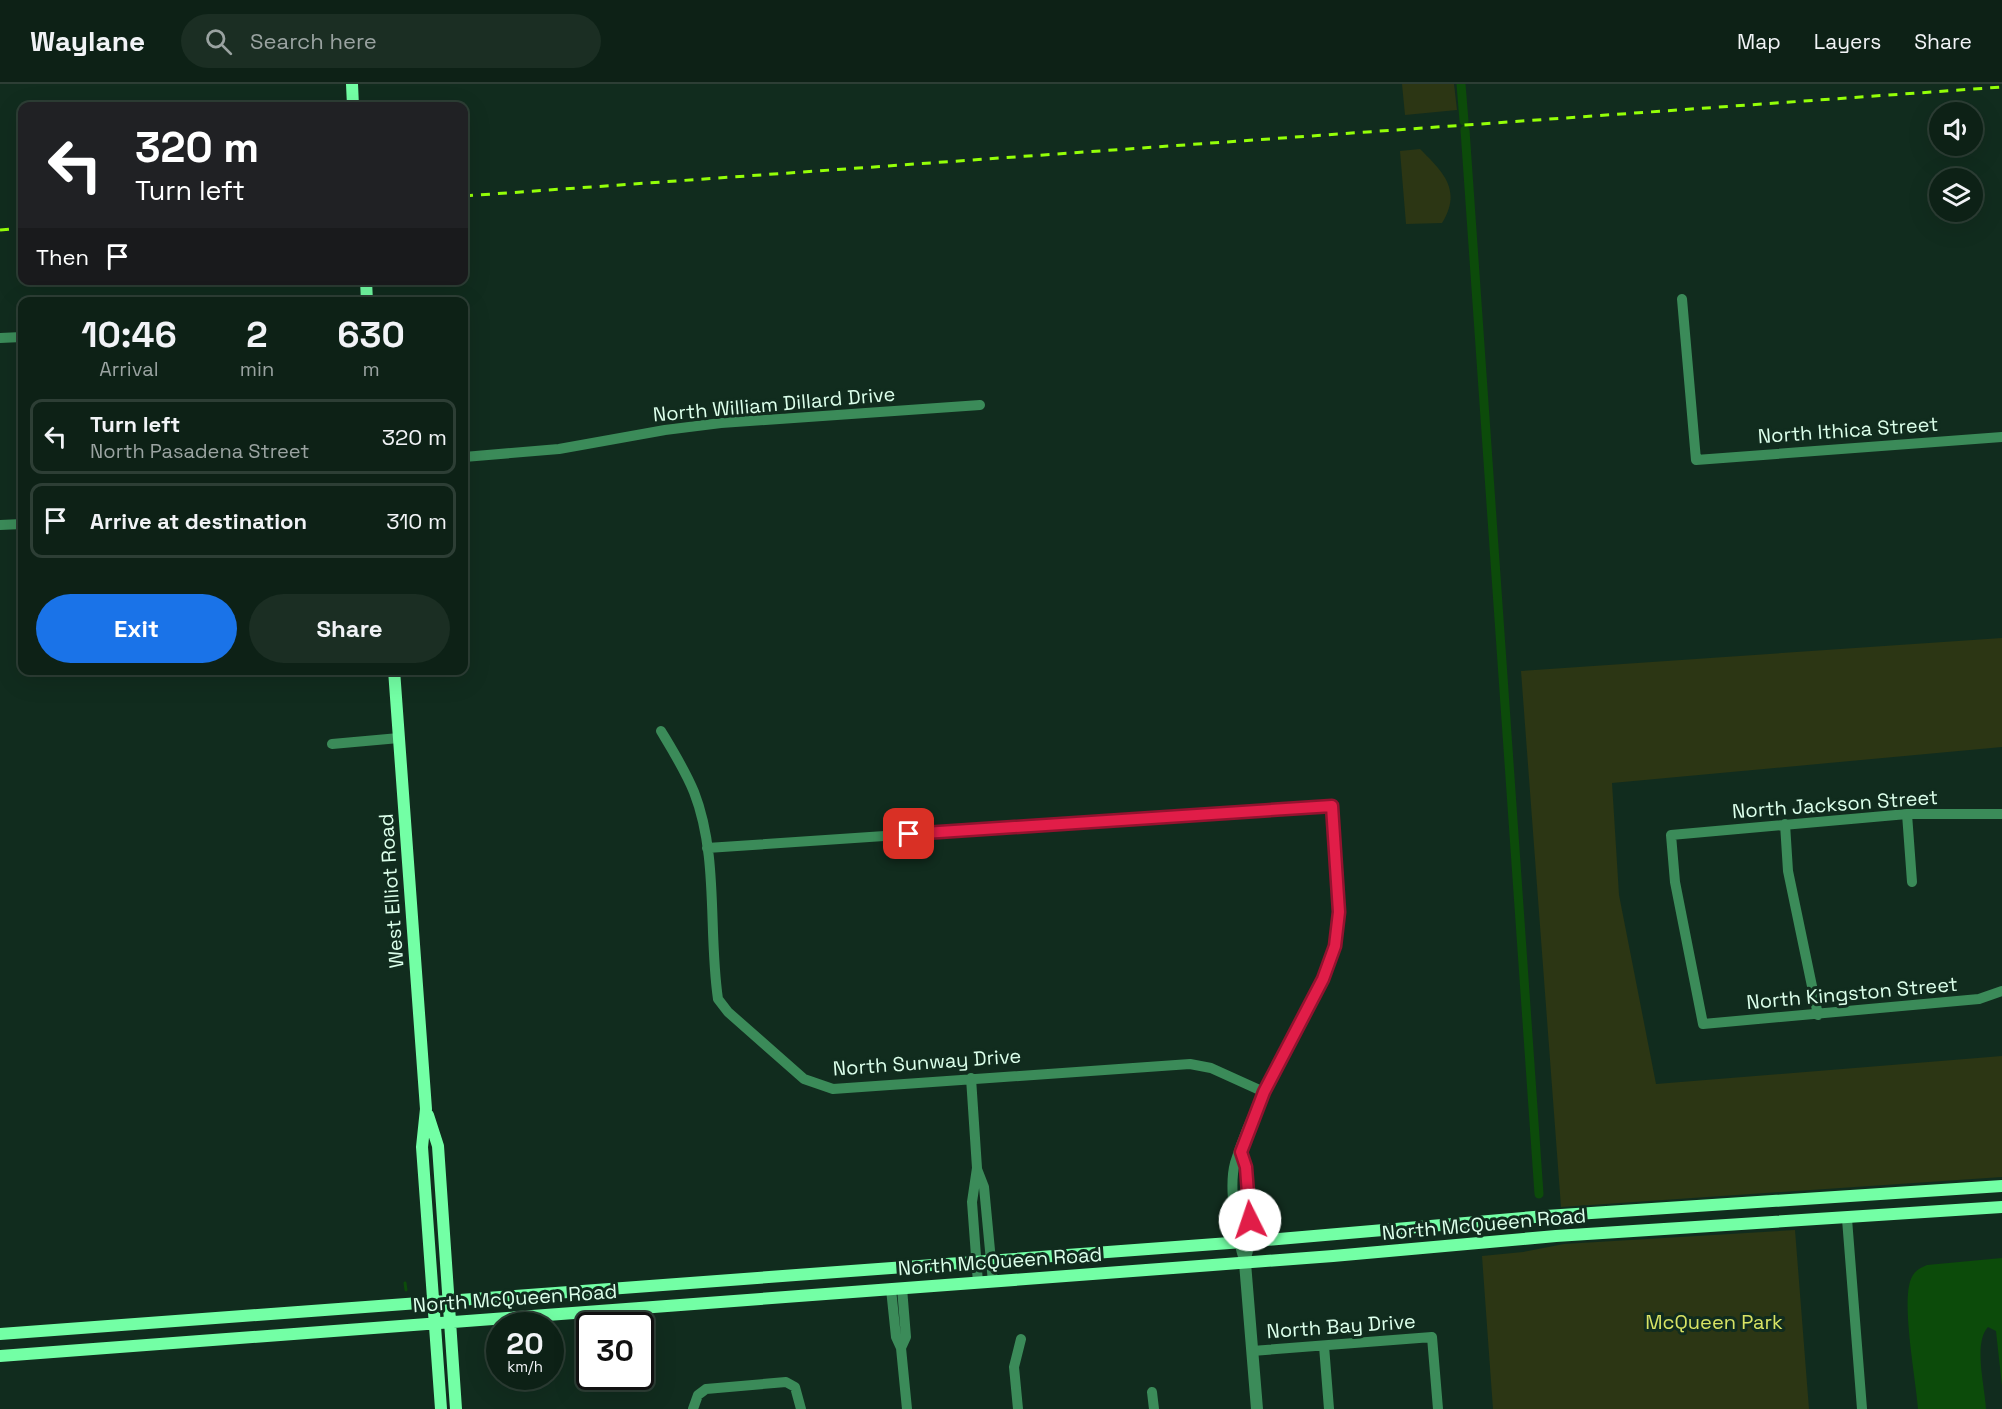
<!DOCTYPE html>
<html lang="en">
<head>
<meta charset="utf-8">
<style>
  :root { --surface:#0d2116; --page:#1b2e23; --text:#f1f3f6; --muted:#9aa3a1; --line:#2d3e35; --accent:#1a73e8 }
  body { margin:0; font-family:"Space Grotesk",sans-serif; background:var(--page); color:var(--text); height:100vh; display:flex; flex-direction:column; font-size:22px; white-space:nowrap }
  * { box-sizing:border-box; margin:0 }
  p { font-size:20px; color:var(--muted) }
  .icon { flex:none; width:33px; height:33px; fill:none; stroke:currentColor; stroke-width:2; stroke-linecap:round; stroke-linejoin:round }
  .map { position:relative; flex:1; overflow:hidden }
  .side { position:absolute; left:18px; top:213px; width:450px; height:378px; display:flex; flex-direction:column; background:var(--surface); border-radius:12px; box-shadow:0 6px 24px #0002,0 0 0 2px var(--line) }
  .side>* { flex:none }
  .banner { position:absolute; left:18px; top:18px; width:450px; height:183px; border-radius:12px; box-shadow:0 6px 24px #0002,0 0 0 2px var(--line); background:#202124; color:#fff; overflow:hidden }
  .tools { position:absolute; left:1929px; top:18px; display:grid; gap:12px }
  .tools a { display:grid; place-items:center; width:54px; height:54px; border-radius:50%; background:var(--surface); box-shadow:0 6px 24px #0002,0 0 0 2px var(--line); font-size:30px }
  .speed { position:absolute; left:486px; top:1228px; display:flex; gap:12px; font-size:30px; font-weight:700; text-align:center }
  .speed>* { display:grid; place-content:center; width:78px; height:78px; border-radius:50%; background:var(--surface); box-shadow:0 6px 24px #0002,0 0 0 2px var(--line); line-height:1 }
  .speed small { font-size:15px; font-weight:400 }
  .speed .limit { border:3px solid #111; border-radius:9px; background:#fff; color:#111 }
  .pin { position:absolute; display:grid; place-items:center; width:51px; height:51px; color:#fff; margin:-26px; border-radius:12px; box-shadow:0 3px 9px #0006 }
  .me { position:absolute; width:66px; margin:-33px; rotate:356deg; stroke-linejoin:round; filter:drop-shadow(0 0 4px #0008) }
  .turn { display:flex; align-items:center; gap:21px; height:126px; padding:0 18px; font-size:27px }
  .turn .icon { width:78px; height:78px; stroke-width:2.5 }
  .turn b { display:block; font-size:42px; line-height:51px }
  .then { display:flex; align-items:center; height:57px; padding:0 18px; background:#0003; gap:12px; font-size:22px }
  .eta { display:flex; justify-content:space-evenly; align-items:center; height:102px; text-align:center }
  .eta b { font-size:36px; font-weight:700; line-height:42px }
  .primary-button { display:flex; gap:12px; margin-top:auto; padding:12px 18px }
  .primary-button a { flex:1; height:69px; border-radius:36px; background:var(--accent); color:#fff; font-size:24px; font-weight:700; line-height:69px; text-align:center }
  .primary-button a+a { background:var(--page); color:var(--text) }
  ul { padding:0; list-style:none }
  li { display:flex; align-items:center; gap:18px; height:75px; margin:0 12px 9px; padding:0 6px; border:3px solid var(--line); border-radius:12px }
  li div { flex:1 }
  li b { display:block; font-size:22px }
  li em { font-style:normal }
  header { display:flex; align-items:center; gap:36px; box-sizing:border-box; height:84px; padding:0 30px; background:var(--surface); border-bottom:2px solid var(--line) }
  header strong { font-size:28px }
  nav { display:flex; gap:33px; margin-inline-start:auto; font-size:21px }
  .search { width:420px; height:54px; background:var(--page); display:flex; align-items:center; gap:15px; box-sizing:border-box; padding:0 21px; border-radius:33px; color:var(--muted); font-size:22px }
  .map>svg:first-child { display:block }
  .green { fill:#2c3614 }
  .water { fill:#0c4b0a }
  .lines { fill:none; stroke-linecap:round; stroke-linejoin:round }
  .stream { stroke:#0c4b0a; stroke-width:3 }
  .canal { stroke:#0c4b0a; stroke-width:9 }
  .minor { stroke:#3b8b59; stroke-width:10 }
  .tertiary { stroke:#3b8b59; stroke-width:12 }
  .secondary { stroke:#73ffa5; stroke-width:12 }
  .rail { stroke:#94ff08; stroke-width:3; stroke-dasharray:9 8; stroke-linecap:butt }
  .route-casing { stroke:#92132f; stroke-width:15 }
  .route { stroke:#e11d48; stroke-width:10 }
  .labels { text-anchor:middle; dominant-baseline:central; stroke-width:6; stroke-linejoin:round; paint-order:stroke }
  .street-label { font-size:20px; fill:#dcffeb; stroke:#112c1e }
  .park-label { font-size:20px; fill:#d8e364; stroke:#112c1e }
</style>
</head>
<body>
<header>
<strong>Waylane</strong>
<div class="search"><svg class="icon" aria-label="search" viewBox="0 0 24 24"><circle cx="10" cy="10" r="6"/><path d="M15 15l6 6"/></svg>Search here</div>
<nav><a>Map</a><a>Layers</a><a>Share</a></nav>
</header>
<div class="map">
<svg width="2002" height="1325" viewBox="0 0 2002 1325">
  <rect width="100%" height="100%" fill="#112c1e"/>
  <path class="green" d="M 1402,0 L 1454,0 L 1457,26 L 1405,31 Z
    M 1420,65 C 1444,89 1462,106 1442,139 L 1406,140 L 1400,67 Z
    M 2002,554 L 2002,663 L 1612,699 L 1619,811 L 1656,1000 L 2002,972 L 2002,1093 L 1561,1123 L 1521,587 Z
    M 1795,1146 L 1809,1325 L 1493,1325 L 1482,1172 L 1523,1168 L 1564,1160 Z"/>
  <path class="water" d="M 2002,1174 L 2002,1302 L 1996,1247 L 1988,1243 C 1973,1259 1985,1303 1986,1325 L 1918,1325 C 1916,1296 1901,1219 1911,1195 C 1914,1187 1920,1184 1927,1181 Z"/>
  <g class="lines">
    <path class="stream" d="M 405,1199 L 406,1206"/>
    <path class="canal" d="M 1461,0 L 1464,37
      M 1465,46 L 1539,1110"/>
    <path class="minor" d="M 1682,215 L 1696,376 L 2002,353
      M 0,254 L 22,253
      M 464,373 L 559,365 L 665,346 L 721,339 L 980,321
      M 0,441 L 22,440
      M 661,647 C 673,667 685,686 694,708 C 719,772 708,847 718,915 L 728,928 L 804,995 L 833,1005 L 1190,980 L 1211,984 L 1264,1008
      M 332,660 L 399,654
      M 1907,730 L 1912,798
      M 2002,730 L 1907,730 L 1671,751 L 1675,798 L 1703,940 L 1979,915 L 2002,907
      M 1785,740 L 1788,787 L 1818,931
      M 707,764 L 1332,722 C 1335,767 1346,819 1334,863 C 1328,887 1316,908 1305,930 C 1279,978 1251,1027 1235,1079 C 1228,1104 1237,1155 1245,1179
      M 971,994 L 977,1084 L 972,1118 L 978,1199
      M 1241,1068 C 1253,1099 1255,1146 1245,1178
      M 977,1085 L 984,1103 L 993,1198
      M 1847,1135 L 1862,1325
      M 891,1205 L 896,1253 L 901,1264 L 907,1325
      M 1324,1262 L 1329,1325
      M 901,1264 L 906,1253 L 902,1204
      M 1252,1267 L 1432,1253 L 1438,1325
      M 1152,1308 L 1154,1325
      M 693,1325 L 698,1311 L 706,1305 L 786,1298 L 795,1303 L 801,1325
      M 1018,1325 L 1014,1283 L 1021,1255"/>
    <path class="tertiary" d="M 1245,1179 L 1257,1325"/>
    <path class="secondary" d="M 352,0 L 353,22
      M 366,196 L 367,218
      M 394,586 L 426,1025 L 422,1063 L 441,1325
      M 428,1031 L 438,1062 L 456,1325
      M 0,1250 L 1243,1158 L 1546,1132 L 2002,1102
      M 0,1272 L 1333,1172 L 1556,1152 L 2002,1123"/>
    <path class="rail" d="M 464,112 L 2002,3
      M 0,146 L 22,144"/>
  </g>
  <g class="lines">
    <defs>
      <path id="route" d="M 909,750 L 1332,722 L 1339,828 L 1335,862 L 1323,895 L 1264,1008 L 1241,1068 L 1246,1083 L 1250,1136"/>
    </defs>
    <use href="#route" class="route-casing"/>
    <use href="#route" class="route"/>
  </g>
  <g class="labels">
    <g class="street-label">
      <text transform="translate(774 320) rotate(-5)">North William Dillard Drive</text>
      <text transform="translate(1848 346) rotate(-4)">North Ithica Street</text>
      <text transform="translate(1835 720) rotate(-4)">North Jackson Street</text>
      <text transform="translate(391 807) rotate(-94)">West Elliot Road</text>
      <text transform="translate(1852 909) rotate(-5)">North Kingston Street</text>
      <text transform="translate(927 978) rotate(-4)">North Sunway Drive</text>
      <text transform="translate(1484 1140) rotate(-5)">North McQueen Road</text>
      <text transform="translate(1000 1177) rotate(-4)">North McQueen Road</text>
      <text transform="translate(515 1214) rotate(-4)">North McQueen Road</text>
      <text transform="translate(1341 1242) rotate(-4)">North Bay Drive</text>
    </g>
    <g class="park-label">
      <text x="1714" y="1238">McQueen Park</text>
    </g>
  </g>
</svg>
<div class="tools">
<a><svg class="icon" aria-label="sound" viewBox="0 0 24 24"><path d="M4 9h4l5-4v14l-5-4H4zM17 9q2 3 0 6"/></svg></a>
<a><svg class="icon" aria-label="layers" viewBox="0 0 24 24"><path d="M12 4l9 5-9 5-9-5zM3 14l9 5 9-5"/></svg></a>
</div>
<div class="speed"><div>20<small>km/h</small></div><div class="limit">30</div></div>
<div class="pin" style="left:909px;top:750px;background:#d93025"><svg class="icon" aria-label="arrive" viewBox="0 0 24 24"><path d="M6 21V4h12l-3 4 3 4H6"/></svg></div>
<svg class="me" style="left:1250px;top:1136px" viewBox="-20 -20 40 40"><circle r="19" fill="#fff"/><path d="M0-13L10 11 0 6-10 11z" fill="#e11d48"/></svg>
<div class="banner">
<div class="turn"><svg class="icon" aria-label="left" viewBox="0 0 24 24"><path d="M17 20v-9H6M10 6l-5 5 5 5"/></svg><div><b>320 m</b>Turn left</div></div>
<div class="then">Then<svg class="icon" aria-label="arrive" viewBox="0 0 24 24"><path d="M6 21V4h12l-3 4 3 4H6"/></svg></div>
</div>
<section class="side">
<div class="eta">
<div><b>10:46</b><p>Arrival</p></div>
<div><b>2</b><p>min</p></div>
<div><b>630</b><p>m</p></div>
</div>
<ul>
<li><svg class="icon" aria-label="left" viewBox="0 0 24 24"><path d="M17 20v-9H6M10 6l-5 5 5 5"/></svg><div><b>Turn left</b><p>North Pasadena Street</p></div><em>320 m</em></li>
<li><svg class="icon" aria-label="arrive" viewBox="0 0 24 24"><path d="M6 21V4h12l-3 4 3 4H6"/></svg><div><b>Arrive at destination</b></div><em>310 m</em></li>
</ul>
<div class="primary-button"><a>Exit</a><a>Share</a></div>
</section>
</div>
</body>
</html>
